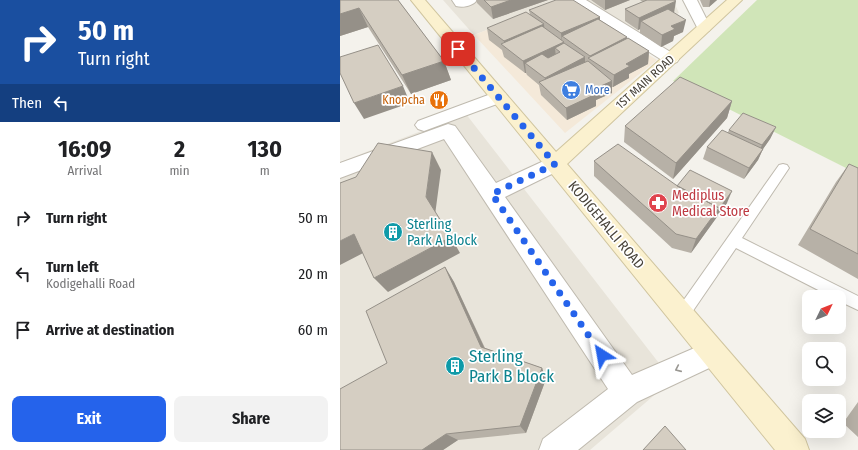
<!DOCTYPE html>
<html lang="en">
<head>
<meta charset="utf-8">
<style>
  :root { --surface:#fff; --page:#f2f2f2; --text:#202124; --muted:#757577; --accent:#2563eb }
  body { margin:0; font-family:"Fira Sans Condensed",sans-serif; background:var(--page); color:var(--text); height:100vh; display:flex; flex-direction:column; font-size:15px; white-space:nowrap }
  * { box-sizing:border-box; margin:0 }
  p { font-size:13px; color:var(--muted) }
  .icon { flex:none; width:22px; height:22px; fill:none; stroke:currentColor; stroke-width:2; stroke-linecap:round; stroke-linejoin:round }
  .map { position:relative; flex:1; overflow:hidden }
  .side { display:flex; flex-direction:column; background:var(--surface); width:340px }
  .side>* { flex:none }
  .guide { background:#1a4fa0; color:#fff; overflow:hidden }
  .needle { width:26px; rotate:47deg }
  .fabs { position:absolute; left:462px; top:290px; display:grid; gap:8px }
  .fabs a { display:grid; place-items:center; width:44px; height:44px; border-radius:8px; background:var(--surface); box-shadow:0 4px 16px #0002; font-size:20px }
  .pin { position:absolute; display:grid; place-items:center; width:34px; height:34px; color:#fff; margin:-17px; border-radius:8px; box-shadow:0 2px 6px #0006 }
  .me { position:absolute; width:44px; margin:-22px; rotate:326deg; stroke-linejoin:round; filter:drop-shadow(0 0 3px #0008) }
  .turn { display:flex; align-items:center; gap:14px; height:84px; padding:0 12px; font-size:18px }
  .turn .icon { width:52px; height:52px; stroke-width:2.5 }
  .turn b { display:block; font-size:28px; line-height:34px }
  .then { display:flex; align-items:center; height:38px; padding:0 12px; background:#0003; gap:8px; font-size:15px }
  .eta { display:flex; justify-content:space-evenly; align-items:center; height:68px; text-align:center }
  .eta b { font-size:24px; font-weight:700; line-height:28px }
  .button { display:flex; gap:8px; margin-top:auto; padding:8px 12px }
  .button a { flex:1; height:46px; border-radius:8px; background:var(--accent); color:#fff; font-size:16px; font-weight:700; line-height:46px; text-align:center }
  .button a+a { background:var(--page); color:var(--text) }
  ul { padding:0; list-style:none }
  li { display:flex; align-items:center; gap:12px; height:56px; padding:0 12px }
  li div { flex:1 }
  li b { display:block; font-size:15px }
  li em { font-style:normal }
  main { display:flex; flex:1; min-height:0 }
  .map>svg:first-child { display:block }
  .residential { fill:#e8e4da }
  .commercial { fill:#f4e9d9 }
  .green { fill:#d0e5b8 }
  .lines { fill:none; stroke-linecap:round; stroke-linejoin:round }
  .lane-casing { stroke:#bfbaaf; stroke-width:2 }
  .street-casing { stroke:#bfbaaf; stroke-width:2 }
  .secondary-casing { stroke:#d0c59f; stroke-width:2 }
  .lane { fill:#fff; fill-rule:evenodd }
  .street { fill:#fff; fill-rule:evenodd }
  .secondary { fill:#fbf1cf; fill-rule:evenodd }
  .wall { fill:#b7b1a7 }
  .shaded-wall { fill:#959088 }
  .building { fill:#d5cec2; stroke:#959088 }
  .oneway { stroke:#9a9893 }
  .route { stroke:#2563eb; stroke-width:7; stroke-dasharray:0 12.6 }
  .labels { text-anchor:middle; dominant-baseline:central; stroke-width:3.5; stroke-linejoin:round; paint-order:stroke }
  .far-street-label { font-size:12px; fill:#48433a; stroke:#fff }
  .far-shop-label { font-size:12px; fill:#366cbe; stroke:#fff; text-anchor:start }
  .far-food-label { font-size:12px; fill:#c56008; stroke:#fff; text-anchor:end }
  .health-label { font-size:14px; fill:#be3a42; stroke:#fff; text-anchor:start }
  .culture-label { font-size:14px; fill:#0d838f; stroke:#fff; text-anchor:start }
  .street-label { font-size:14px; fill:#48433a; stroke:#fff }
  .near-culture-label { font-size:17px; fill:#0d838f; stroke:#fff; text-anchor:start }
</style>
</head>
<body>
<main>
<section class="side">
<div class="guide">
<div class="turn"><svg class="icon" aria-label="right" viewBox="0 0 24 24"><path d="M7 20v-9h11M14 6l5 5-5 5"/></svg><div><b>50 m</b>Turn right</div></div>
<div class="then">Then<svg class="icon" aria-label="left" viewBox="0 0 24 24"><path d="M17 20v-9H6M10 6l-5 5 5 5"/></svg></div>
</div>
<div class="eta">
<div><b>16:09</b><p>Arrival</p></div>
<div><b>2</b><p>min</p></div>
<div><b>130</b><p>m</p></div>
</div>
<ul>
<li><svg class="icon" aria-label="right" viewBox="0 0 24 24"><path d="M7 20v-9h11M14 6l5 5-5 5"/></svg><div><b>Turn right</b></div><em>50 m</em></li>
<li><svg class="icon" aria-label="left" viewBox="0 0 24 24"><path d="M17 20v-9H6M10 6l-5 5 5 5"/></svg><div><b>Turn left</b><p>Kodigehalli Road</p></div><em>20 m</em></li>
<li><svg class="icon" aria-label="arrive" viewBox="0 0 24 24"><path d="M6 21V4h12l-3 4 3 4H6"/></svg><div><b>Arrive at destination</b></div><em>60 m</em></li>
</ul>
<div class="button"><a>Exit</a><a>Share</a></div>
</section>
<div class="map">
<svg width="518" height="450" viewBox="0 0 518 450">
  <rect width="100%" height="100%" fill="#f4f2ec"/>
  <path class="residential" d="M 103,0 L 223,0 L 134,35 Z
    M 247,0 L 333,0 L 339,13 L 296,32 Z
    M 126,114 L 332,380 L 250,450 L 0,450 L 0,162 Z"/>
  <path class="commercial" d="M 222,0 L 317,60 L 225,133 L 134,35 Z"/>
  <path class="green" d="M 417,0 L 518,0 L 518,174 L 333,81 Z"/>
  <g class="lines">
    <defs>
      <path id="lane" d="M 443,164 L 447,165 L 449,168 L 402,238 L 518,296 L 518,310 L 499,301 L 499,297 L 492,297 L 396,248 L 346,321 L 341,323 L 336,321 L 333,316 L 336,311 L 439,165 Z"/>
      <path id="street" d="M 112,0 L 137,0 C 133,6 123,8 116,6 Z
        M 232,0 L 246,0 L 337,56 L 339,59 L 337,62 L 331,64 L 325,62 L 233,4 Z
        M 343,0 L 357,0 L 371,28 L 369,31 L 364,32 L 359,31 Z
        M 159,91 L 165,93 L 168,97 L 165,101 L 84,131 L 78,129 L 75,125 L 78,121 Z
        M 108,124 L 115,126 L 156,183 L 208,159 L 215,157 L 222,159 L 225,164 L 222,169 L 165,197 L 292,375 L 373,340 L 382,344 L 386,353 L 382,362 L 297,402 L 238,450 L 199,450 L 203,439 L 268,389 L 104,139 L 0,178 L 0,163 Z"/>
      <path id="secondary" d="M 71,0 L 85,0 L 216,152 L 387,0 L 402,0 L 227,164 L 465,439 L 469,450 L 435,450 Z"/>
    </defs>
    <use href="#lane" class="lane-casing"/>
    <use href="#street" class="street-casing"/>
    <use href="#secondary" class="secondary-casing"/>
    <use href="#lane" class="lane"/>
    <use href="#street" class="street"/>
    <use href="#secondary" class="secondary"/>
  </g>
  <path class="wall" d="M 0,0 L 58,0 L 104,61 L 111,80 L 71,94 L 28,27 L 0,36 Z
    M 136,0 L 208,0 L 153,19 L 137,3 Z
    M 251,0 L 290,0 L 265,10 Z
    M 300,0 L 334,0 L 334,13 L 343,32 L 334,36 L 333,41 L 321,47 L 300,33 L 300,29 L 298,30 L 285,21 L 285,9 L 303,2 Z
    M 360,0 L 377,0 L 369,7 L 363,7 Z
    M 189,10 L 260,17 L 260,20 L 287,38 L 309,51 L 308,64 L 289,74 L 289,78 L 273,87 L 272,87 L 272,93 L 256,100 L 256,106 L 227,120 L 201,95 L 199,85 L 187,75 L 186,73 L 185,73 L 164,57 L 162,50 L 149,40 L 147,28 L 190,15 Z
    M 392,101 L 387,118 L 333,179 L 284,142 L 285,126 Z
    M 436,127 L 430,139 L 423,149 L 418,160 L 404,179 L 363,159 L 367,147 L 388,132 L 389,130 Z
    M 254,161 L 336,185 L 387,203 L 351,253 L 332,248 L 254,176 Z
    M 509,164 L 518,168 L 518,279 L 458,245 L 496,182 Z
    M 105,267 L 114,282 L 145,348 L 202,368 L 206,379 L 186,433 L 118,440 L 103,450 L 0,450 L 47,363 Z
    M 518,402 L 518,437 L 503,423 Z"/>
  <path class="shaded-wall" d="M 171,0 L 208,0 L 153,19 L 151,7 Z
    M 265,0 L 290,0 L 265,10 Z
    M 370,0 L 377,0 L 369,7 Z
    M 336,1 L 334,13 L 301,21 L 300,29 L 298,30 L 299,18 Z
    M 19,8 L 28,27 L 0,36 L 0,14 Z
    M 260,17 L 260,29 L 222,36 L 222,43 L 224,42 L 225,54 L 220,52 L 215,48 L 216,58 L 185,63 L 186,73 L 185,73 L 183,61 L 222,43 L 221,33 Z
    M 346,20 L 343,32 L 334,36 L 333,41 L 321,47 L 322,35 L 331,26 Z
    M 204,24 L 205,36 L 165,47 L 164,41 Z
    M 287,37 L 287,49 L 250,60 L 250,56 Z
    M 309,51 L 308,64 L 289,74 L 289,78 L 273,87 L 274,75 L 286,64 Z
    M 245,57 L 245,69 L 206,90 L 205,78 Z
    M 104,61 L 111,80 L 71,94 L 62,75 Z
    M 272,81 L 272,93 L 256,100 L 256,106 L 227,120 L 226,108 L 252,90 Z
    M 63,86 L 70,103 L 24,119 L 14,103 Z
    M 392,101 L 387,118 L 333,179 L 336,163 Z
    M 436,127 L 430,139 L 423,149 L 418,160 L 404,179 L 409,168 L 417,156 L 422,145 Z
    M 92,152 L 101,170 L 95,215 L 86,197 Z
    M 392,191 L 387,203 L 351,253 L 356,239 L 379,208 Z
    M 14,234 L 29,250 L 0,265 L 0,241 Z
    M 111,237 L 120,253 L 48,292 L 34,278 Z
    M 105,267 L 114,282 L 149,358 L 141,347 Z
    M 202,368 L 206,379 L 186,433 L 180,426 Z
    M 106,434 L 118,440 L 103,450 L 82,450 Z"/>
  <path class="building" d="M 0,0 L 58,0 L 104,61 L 62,75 L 19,8 L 0,14 Z
    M 144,0 L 171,0 L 151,7 Z
    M 216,0 L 233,0 L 260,17 L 221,33 L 189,10 Z
    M 307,0 L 334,0 L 336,1 L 299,18 L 285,9 Z
    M 328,9 L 346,20 L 331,26 L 335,29 L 322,35 L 301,21 Z
    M 186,12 L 204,24 L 164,41 L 147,28 Z
    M 258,19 L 287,37 L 250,56 L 222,36 Z
    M 202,26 L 224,42 L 183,61 L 161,44 Z
    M 288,38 L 309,51 L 286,64 L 290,66 L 274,75 L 248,58 Z
    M 224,43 L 245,57 L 205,78 L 185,63 L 202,54 L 208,58 L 220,52 L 215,48 Z
    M 38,45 L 63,86 L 14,103 L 0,73 L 0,57 Z
    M 248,61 L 272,81 L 252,90 L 256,94 L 226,108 L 199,82 Z
    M 340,77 L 392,101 L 336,163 L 285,126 Z
    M 403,113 L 436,127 L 422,145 L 389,130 Z
    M 382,130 L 423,149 L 409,168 L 367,147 Z
    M 38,143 L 92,152 L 86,197 L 111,237 L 34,278 L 14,234 L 0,241 L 0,183 L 16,177 Z
    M 278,144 L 336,185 L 379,208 L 356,239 L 336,234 L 254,161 Z
    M 509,164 L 518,168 L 518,254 L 470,229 Z
    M 350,170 L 392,191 L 377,212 L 379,208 L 337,186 Z
    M 105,267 L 141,347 L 202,368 L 180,426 L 106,434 L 82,450 L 0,450 L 0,389 L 47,363 L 26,311 Z
    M 325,426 L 346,450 L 303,450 Z"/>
  <defs><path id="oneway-chevron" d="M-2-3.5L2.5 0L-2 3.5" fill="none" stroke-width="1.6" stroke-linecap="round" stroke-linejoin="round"/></defs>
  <use class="oneway" href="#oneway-chevron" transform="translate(338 369) rotate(156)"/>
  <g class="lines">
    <path class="route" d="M 118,49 L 215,164 L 152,194 L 262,355"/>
  </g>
  <defs>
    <symbol id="supermarket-disc" viewBox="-11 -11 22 22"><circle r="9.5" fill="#3f7fe0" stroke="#fff"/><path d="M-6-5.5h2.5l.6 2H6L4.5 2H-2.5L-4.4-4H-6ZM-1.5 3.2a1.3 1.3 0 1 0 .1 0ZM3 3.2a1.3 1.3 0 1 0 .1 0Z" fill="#fff"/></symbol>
    <symbol id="restaurant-disc" viewBox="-11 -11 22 22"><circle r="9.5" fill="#e8710a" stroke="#fff"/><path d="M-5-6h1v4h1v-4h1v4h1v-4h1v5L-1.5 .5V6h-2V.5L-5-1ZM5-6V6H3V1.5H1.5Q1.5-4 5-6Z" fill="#fff"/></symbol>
    <symbol id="pharmacy-disc" viewBox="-11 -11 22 22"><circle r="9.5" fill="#e0444e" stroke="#fff"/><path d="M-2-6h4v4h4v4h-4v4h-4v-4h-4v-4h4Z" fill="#fff"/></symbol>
    <symbol id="building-disc" viewBox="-11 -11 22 22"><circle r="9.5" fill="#0f9aa8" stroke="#fff"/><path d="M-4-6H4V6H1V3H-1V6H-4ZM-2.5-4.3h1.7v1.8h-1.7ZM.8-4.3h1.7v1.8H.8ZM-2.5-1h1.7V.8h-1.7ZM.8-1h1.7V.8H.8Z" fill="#fff"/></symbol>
  </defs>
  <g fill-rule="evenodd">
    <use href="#supermarket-disc" x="220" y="79" width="22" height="22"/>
    <use href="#restaurant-disc" x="88" y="89" width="22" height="22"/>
    <use href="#pharmacy-disc" x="307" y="192" width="22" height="22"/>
    <use href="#building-disc" x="42" y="221" width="22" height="22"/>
    <use href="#building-disc" x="104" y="355" width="22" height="22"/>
  </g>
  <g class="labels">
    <g class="far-street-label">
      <text transform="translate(305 82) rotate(-42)">1ST MAIN ROAD</text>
    </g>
    <g class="far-shop-label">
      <text x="245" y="90">More</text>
    </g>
    <g class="far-food-label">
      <text x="85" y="100">Knopcha</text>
    </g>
    <g class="health-label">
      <text x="332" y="195">Mediplus<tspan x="332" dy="16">Medical Store</tspan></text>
    </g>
    <g class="culture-label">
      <text x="67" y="224">Sterling<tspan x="67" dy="16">Park A Block</tspan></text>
    </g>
    <g class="street-label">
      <text transform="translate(266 225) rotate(50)">KODIGEHALLI ROAD</text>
    </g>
    <g class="near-culture-label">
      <text x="129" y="356">Sterling<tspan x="129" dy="20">Park B block</tspan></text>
    </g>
  </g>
</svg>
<div class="fabs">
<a><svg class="needle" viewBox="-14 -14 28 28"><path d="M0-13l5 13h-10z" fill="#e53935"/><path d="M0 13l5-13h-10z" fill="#757577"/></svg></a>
<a><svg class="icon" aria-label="search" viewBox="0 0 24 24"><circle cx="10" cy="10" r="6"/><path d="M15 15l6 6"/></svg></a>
<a><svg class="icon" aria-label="layers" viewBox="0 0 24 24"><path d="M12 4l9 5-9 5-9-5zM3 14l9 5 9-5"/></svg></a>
</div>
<div class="pin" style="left:118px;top:49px;background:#d93025"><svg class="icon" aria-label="arrive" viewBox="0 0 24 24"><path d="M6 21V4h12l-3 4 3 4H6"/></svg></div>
<svg class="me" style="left:262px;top:355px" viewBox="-20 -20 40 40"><path d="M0-17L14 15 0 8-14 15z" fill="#2563eb" stroke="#fff" stroke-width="4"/></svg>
</div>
</main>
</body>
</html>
